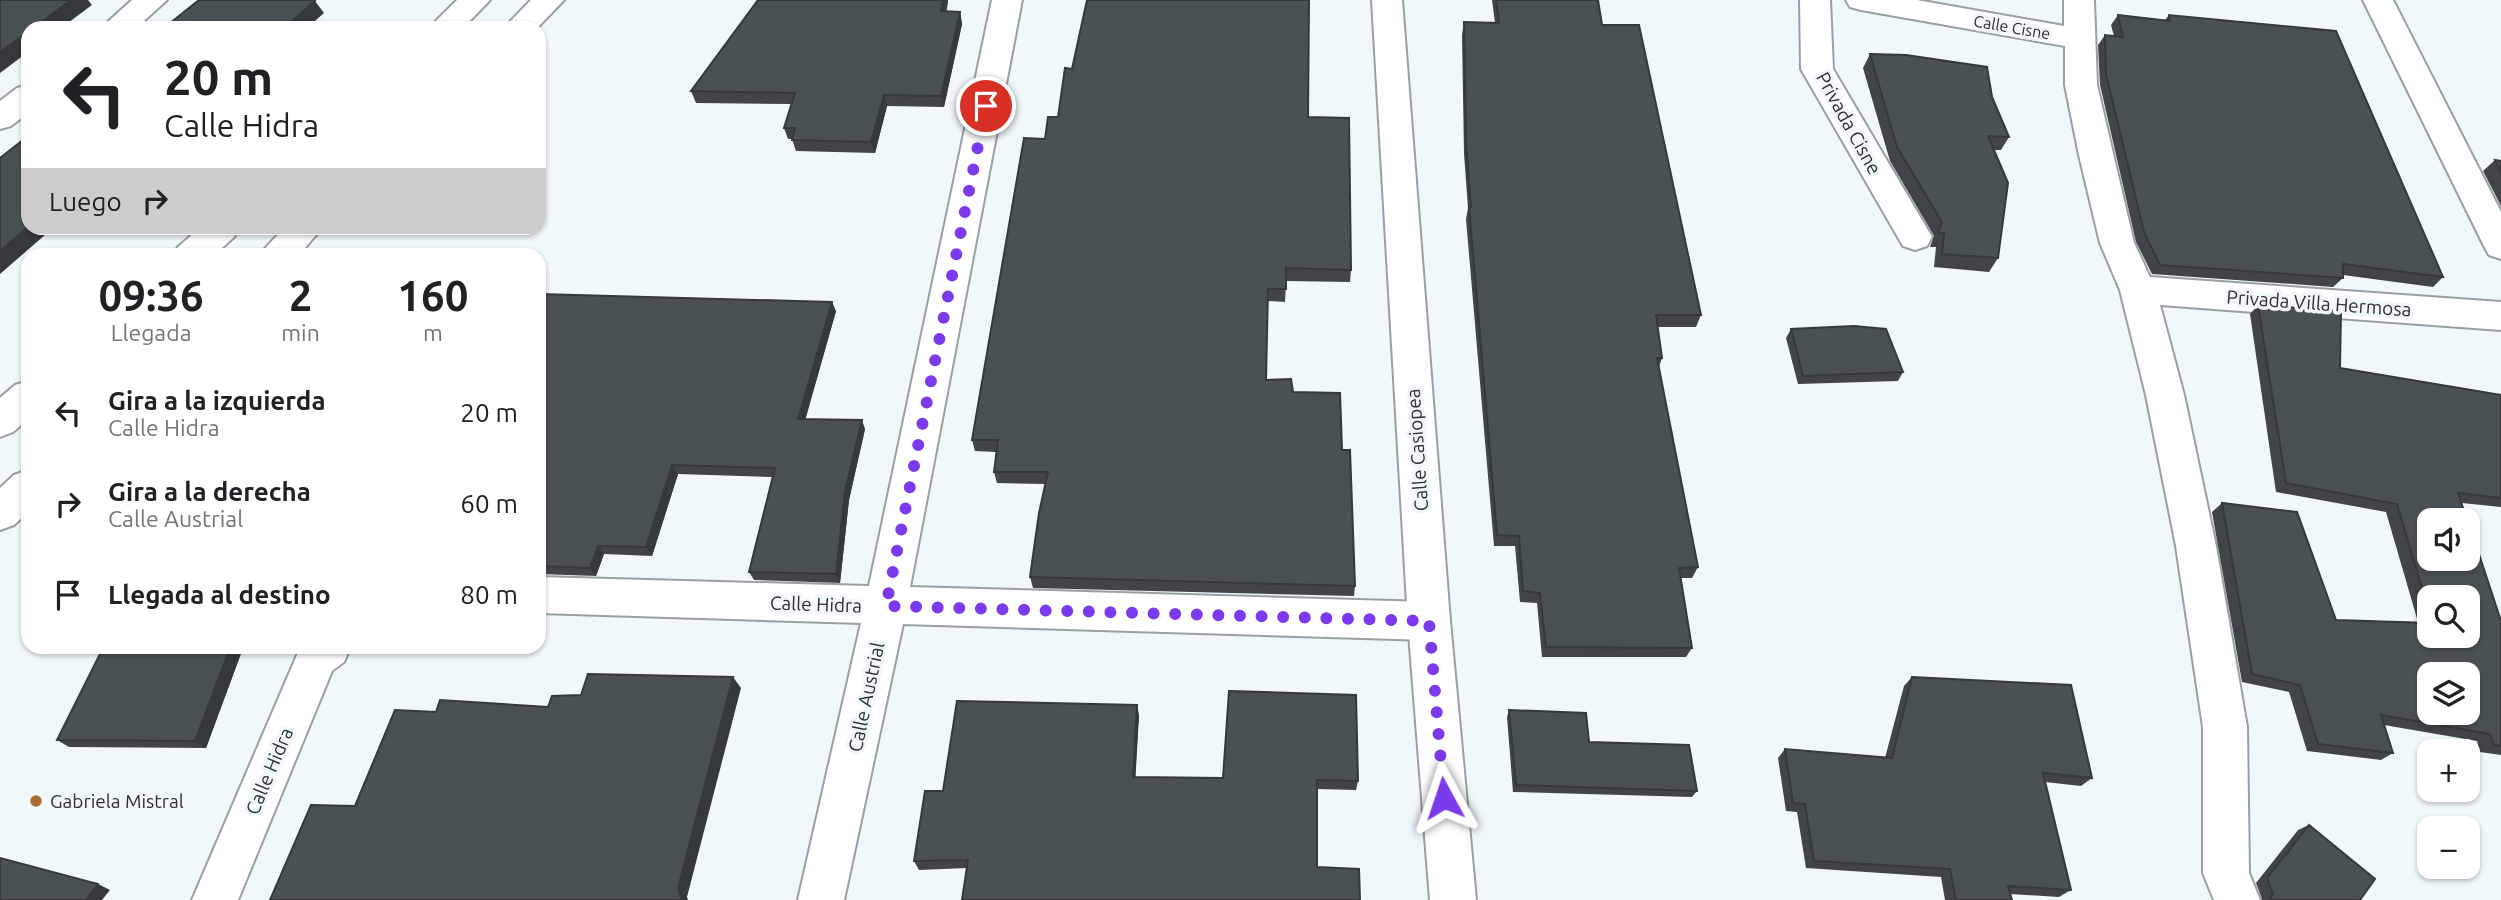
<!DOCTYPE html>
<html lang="es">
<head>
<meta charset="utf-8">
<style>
  :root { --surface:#fff; --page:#f2f2f2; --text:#202124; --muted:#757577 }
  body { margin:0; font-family:Ubuntu,sans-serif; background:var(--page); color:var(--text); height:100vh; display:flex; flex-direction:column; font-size:26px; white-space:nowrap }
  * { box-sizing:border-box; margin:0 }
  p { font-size:23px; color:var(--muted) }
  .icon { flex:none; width:38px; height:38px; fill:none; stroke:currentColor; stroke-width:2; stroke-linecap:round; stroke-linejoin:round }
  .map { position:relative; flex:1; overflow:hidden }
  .details { position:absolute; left:21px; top:248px; width:525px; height:406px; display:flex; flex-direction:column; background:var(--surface); border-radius:21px; box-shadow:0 2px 5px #0004 }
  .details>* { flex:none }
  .guide { position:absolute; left:21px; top:21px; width:525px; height:214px; border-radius:21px; box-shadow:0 2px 5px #0004; background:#fff; color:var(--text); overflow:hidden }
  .tools { position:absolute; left:2417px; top:508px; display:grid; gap:14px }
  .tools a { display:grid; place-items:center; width:63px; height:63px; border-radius:14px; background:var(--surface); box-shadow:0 2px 5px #0004; font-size:35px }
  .pin { position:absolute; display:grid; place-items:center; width:60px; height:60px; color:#fff; margin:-30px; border:4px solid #fff; border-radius:50%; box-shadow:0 2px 7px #0007 }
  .me { position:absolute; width:77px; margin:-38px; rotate:355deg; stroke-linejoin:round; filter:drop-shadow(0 0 5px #0008) }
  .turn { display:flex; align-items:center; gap:24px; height:147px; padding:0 28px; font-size:32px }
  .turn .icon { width:91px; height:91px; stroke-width:2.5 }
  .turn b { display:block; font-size:49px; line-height:60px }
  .then { display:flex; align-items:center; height:66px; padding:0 28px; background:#0003; gap:14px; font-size:26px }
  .eta { display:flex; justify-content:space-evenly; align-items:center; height:119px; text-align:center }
  .eta b { font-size:42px; font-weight:600; line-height:49px }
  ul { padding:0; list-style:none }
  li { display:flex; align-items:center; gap:21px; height:91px; padding:0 28px }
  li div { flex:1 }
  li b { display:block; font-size:26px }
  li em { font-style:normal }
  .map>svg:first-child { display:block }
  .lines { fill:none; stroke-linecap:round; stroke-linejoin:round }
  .street-casing { stroke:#98a0a3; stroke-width:4 }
  .secondary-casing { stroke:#98a0a3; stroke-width:4 }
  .street { fill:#fff; fill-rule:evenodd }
  .secondary { fill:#fff; fill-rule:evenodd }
  .wall { fill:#404648; fill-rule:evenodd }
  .shaded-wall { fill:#34393b }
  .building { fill:#4a5154; stroke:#34393b; stroke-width:2; fill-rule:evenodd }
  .route { stroke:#7c3aed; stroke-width:12; stroke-dasharray:0 21.6 }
  .poi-dot { fill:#ab6c33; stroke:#f0f8fc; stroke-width:2.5 }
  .labels { text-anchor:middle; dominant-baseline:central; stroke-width:7; stroke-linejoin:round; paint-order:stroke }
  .far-street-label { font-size:16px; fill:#2e3133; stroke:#f0f8fc }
  .street-label { font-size:19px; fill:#2e3133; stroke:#f0f8fc }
  .poi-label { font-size:19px; fill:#2e3133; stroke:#f0f8fc; text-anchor:start }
</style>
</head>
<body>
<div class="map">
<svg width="2501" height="900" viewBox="0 0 2501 900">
  <rect width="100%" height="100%" fill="#f0f8fc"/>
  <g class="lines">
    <defs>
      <path id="street" d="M 132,0 L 167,0 L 136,28 L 101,28 Z
        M 992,0 L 1022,0 L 910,587 L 1429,602 L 1444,608 L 1450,621 L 1444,634 L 1429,640 L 903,624 L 844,900 L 798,900 L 861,623 L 539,613 L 539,577 L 869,586 Z
        M 1800,0 L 1830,0 L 1833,69 L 1932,237 L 1927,246 L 1915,250 L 1903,246 L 1801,69 Z
        M 1846,0 L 1917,0 L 2064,26 L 2064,0 L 2094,0 L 2097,85 L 2134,243 L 2150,277 L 2501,302 L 2501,330 L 2160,305 L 2184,395 L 2216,546 L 2247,727 L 2249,873 L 2260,900 L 2214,900 L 2203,873 L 2203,727 L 2176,546 L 2146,395 L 2120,290 L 2100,243 L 2079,155 L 2065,85 L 2065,46 L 1861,10 L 1850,7 Z
        M 2363,0 L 2393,0 L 2501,212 L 2501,259 L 2489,255 L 2484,246 Z
        M 28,85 L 28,113 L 11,126 L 0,129 L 0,101 L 17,88 Z
        M 300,648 L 350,648 L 344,662 L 332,671 L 238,900 L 192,900 Z"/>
      <path id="secondary" d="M 457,0 L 490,0 L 463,28 L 429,28 Z
        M 531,0 L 564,0 L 537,28 L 504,28 Z
        M 1372,0 L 1402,0 L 1450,621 L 1476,900 L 1430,900 L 1408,621 Z
        M 200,228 L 239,228 L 234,237 L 213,256 L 173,256 L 178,247 Z
        M 284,228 L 322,228 L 298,256 L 258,256 Z
        M 28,381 L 28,419 L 13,432 L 0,437 L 0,398 L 15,385 Z
        M 28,470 L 28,512 L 14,525 L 0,530 L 0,488 L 14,475 Z"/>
    </defs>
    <use href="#street" class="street-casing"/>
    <use href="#secondary" class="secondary-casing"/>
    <use href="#street" class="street"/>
    <use href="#secondary" class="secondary"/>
  </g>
  <path class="wall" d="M 758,0 L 948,0 L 946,12 L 960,12 L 962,24 L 944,107 L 887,106 L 875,153 L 796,151 L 792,139 L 788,139 L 784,128 L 791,104 L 696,103 L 691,91 Z
    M 1492,0 L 1598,0 L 1602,25 L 1701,315 L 1696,327 L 1657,327 L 1662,358 L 1659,367 L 1698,567 L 1692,578 L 1681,578 L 1692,648 L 1686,657 L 1542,657 L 1537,603 L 1520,602 L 1515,546 L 1494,546 L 1466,219 L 1468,208 L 1464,154 L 1462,35 L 1464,22 L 1495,23 Z
    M 2118,15 L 2165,20 L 2169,15 L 2443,277 L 2433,287 L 2343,275 L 2343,278 L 2333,287 L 2152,274 L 2136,242 L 2100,85 L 2098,45 L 2105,35 L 2114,36 L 2111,25 Z
    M 1870,54 L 1992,97 L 2009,137 L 2001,150 L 1994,150 L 1998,258 L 1989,272 L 1934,267 L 1936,247 L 1930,247 L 1934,236 L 1890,161 L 1863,68 Z
    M 1308,117 L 1351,270 L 1350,282 L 1286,281 L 1285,302 L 1268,301 L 1266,380 L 1293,392 L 1342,450 L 1355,586 L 1354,596 L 1033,588 L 1030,577 L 1045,484 L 997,483 L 994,472 L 996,452 L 975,451 L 972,440 L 1045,139 Z
    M 2495,160 L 2501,161 L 2501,206 L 2483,171 Z
    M 539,294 L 836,311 L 805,419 L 865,429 L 849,500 L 840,583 L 754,580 L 749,572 L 773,477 L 678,474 L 652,556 L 604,554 L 596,576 L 539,574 Z
    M 2258,305 L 2340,368 L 2501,395 L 2501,507 L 2462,503 L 2501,621 L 2501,755 L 2480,752 L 2477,741 L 2384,725 L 2393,753 L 2381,760 L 2307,751 L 2289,692 L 2242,682 L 2212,512 L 2222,503 L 2336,620 L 2418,622 L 2386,512 L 2276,492 L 2250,314 ZM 2429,597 L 2468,635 L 2429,635 Z
    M 1791,329 L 1903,372 L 1898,381 L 1798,384 L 1786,338 Z
    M 138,648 L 252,648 L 243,648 L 206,748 L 69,747 L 57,740 L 136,651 Z
    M 1912,677 L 2092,778 L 2081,786 L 2045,782 L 2071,890 L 2059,897 L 2010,894 L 2012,900 L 1945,900 L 1941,877 L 1806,868 L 1797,812 L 1786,811 L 1778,758 L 1785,749 L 1885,758 L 1904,686 Z
    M 1509,710 L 1589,742 L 1697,791 L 1692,797 L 1513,792 L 1507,717 Z
    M 1139,715 L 1135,777 L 1358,781 L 1356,790 L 1317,789 L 967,868 L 919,870 L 914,861 L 943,791 Z
    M 2309,825 L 2360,900 L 2261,900 L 2262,899 L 2256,883 L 2298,830 Z"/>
  <path class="shaded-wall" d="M 71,0 L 88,0 L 92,5 L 61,28 L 33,28 Z
    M 943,0 L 948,0 L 948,2 L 944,23 L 941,11 Z
    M 315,1 L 324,13 L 307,28 L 284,28 Z
    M 960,12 L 962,24 L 944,107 L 941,96 Z
    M 28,32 L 28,52 L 0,73 L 0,52 Z
    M 884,95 L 887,106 L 875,153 L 871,142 Z
    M 28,228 L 53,228 L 0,274 L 0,251 Z
    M 832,302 L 836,311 L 803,428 L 798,419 Z
    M 862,420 L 865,429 L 849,500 L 840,583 L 836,574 L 845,491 Z
    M 672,465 L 678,474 L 652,556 L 646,547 Z
    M 598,546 L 604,554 L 596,576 L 590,568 Z
    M 230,648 L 243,648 L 206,748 L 195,741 Z
    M 733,677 L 741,688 L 687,897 L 688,900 L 680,900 L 678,888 Z
    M 1137,705 L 1139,715 L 1135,786 L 1133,777 Z
    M 98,884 L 110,890 L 102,900 L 86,900 Z"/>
  <path class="building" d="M 0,0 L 71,0 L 33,28 L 28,28 L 28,32 L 0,52 Z
    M 199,0 L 313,0 L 315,1 L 284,28 L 164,28 Z
    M 758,0 L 943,0 L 941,11 L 960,12 L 941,96 L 884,95 L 871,142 L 792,140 L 795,128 L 784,128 L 795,93 L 691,91 Z
    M 1087,0 L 1309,0 L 1308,117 L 1349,118 L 1351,270 L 1286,268 L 1286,289 L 1268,289 L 1266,380 L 1291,379 L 1293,392 L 1340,393 L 1342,450 L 1350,450 L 1355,586 L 1030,577 L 1039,513 L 1048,472 L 994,472 L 998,440 L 972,440 L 1024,138 L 1045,139 L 1048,117 L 1058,117 L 1065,68 L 1072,69 Z
    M 1496,0 L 1598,0 L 1602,25 L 1639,25 L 1701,315 L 1656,315 L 1662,358 L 1657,358 L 1698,567 L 1679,568 L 1692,648 L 1546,647 L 1540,593 L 1523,591 L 1519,536 L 1497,535 L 1469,207 L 1471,207 L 1466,142 L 1464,22 L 1499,23 Z
    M 2118,15 L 2170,21 L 2169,15 L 2336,31 L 2443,277 L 2343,264 L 2343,278 L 2160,265 L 2144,232 L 2106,74 L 2105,35 L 2123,37 Z
    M 1870,54 L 1906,55 L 1987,67 L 1992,97 L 2009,137 L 1988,136 L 2008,183 L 1998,258 L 1942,254 L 1944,233 L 1938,233 L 1942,222 L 1897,147 Z
    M 28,136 L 28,227 L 0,251 L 0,158 Z
    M 2495,160 L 2501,161 L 2501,172 Z
    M 539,294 L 832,302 L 798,419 L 862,420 L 845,491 L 836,574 L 749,572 L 775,468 L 672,465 L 646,547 L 598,546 L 590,568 L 539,566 Z
    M 2258,305 L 2341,311 L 2340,368 L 2501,395 L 2501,498 L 2458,493 L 2467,520 L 2429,520 L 2429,558 L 2468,558 L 2468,521 L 2501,621 L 2501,746 L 2494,745 L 2490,734 L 2381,715 L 2393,753 L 2318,744 L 2300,685 L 2252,674 L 2222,503 L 2297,512 L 2336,620 L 2429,623 L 2429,635 L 2468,635 L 2468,597 L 2429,597 L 2429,612 L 2397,504 L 2286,483 ZM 2429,674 L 2468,674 L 2468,712 L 2429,712 Z
    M 1854,326 L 1886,329 L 1903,372 L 1803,376 L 1791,329 Z
    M 138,648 L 230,648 L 195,741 L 57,740 L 101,652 L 136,651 Z
    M 588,674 L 733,677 L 678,888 L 681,898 L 680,900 L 270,900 L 311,805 L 355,806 L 395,710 L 436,712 L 440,700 L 548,707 L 552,696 L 581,695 Z
    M 1912,677 L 2071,685 L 2092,778 L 2043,773 L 2071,890 L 2008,886 L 2012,900 L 1956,900 L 1950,869 L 1814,861 L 1805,804 L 1793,803 L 1785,749 L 1892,758 Z
    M 1229,691 L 1356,695 L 1358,781 L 1317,780 L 1317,867 L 1359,869 L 1360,900 L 962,900 L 968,860 L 914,861 L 925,791 L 943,791 L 957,701 L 1137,705 L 1133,777 L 1223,778 Z
    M 1509,710 L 1586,713 L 1589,742 L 1689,745 L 1697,791 L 1516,785 Z
    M 2309,825 L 2375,879 L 2360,900 L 2273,900 L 2270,897 L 2273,894 L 2267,878 Z
    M 0,858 L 98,884 L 86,900 L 0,900 Z"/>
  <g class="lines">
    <path class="route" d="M 986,106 L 886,606 L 1429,621 L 1444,798"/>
  </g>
  <circle class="poi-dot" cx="36" cy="801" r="7"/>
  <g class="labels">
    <g class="far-street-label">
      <text transform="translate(2012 27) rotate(10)">Calle Cisne</text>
    </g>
    <g class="street-label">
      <text transform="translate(1849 123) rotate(61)">Privada Cisne</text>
      <text transform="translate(2319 303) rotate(4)">Privada Villa Hermosa</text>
      <text transform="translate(1417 450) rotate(-94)">Calle Casiopea</text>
      <text transform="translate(816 604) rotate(2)">Calle Hidra</text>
      <text transform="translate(866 697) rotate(-78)">Calle Austrial</text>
      <text transform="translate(269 771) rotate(-67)">Calle Hidra</text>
    </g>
    <g class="poi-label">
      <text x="50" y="801">Gabriela Mistral</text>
    </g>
  </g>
</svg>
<div class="tools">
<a><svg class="icon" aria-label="sound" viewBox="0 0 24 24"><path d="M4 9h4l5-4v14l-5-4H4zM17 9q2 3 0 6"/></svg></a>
<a><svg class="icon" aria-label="search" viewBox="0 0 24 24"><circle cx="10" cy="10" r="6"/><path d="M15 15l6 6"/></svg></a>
<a><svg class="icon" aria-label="layers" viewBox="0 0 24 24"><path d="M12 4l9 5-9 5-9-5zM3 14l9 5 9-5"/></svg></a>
<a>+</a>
<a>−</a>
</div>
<div class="pin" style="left:986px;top:106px;background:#d93025"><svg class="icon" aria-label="arrive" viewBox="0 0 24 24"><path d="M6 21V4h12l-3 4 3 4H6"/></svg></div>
<svg class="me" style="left:1444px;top:798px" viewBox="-20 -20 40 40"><path d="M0-17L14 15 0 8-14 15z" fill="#7c3aed" stroke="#fff" stroke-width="4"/></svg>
<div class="guide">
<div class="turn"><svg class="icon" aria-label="left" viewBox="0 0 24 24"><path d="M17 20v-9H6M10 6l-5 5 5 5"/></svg><div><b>20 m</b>Calle Hidra</div></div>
<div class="then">Luego<svg class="icon" aria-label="right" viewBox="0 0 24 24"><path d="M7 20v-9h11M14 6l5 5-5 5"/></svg></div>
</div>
<section class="details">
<div class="eta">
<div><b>09:36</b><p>Llegada</p></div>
<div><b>2</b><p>min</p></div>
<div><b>160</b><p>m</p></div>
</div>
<ul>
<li><svg class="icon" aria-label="left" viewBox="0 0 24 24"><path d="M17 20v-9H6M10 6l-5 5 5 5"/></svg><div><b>Gira a la izquierda</b><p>Calle Hidra</p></div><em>20 m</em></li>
<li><svg class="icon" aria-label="right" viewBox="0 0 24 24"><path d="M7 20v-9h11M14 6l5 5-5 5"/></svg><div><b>Gira a la derecha</b><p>Calle Austrial</p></div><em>60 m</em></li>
<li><svg class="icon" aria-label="arrive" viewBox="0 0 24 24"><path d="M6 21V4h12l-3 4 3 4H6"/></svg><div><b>Llegada al destino</b></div><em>80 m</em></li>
</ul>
</section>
</div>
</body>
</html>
